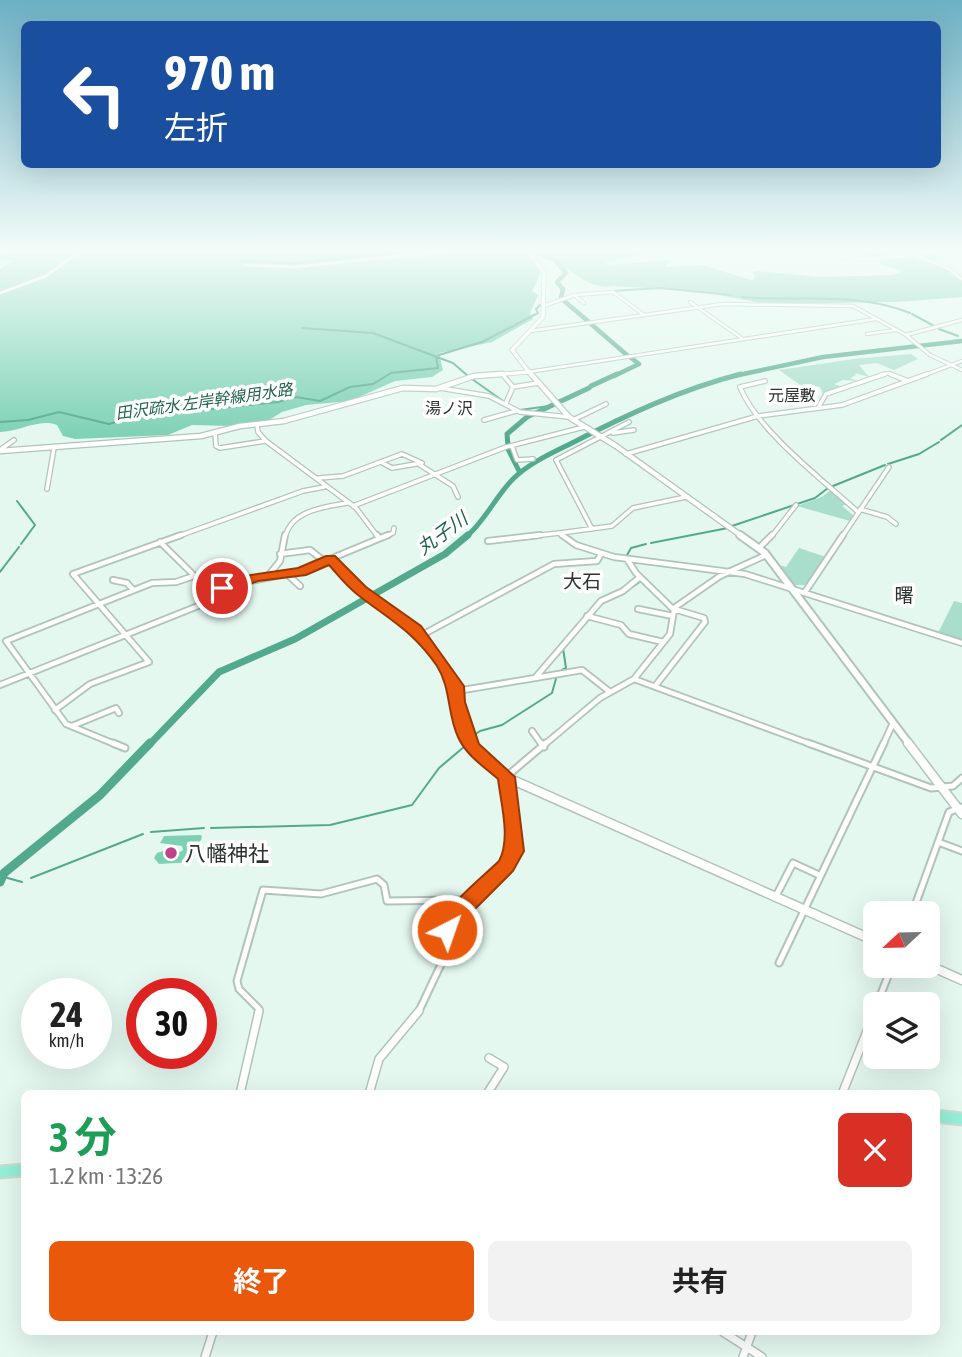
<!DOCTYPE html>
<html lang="ja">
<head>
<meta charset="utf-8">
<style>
  :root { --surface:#fff; --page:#f2f2f2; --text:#222; --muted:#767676; --accent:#ea580c }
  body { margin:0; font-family:"Asap Condensed","Noto Sans JP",sans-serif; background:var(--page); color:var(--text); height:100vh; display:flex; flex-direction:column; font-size:26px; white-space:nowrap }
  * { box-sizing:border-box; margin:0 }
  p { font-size:23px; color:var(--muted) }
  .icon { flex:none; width:38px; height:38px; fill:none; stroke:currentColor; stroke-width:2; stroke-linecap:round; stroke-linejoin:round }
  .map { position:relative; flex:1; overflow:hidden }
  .sheet { position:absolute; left:21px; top:1090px; width:919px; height:245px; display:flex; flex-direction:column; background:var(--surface); border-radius:10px; box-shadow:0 7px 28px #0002 }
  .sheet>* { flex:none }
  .banner { position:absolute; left:21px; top:21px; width:920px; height:147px; border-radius:10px; box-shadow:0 7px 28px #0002; background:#1a4fa0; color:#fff; overflow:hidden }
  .needle { width:46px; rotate:248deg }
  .tools { position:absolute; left:863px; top:901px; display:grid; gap:14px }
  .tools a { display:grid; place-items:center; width:77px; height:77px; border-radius:10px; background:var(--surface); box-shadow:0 7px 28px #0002; font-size:35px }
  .speed { position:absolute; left:21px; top:978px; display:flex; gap:14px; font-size:35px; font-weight:700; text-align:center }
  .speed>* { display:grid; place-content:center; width:91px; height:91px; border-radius:50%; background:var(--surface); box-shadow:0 7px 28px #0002; line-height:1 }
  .speed small { font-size:18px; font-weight:400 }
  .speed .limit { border:10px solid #d22; background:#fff; color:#111 }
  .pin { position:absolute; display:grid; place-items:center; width:60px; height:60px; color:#fff; margin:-30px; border:4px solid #fff; border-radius:50%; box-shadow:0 2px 7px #0007 }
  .me { position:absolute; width:77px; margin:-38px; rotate:41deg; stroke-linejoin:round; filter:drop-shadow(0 0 5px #0008) }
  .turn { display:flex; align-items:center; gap:24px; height:147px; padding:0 28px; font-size:32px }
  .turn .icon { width:91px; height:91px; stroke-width:2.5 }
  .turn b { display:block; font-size:49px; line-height:60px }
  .round { display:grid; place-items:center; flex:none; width:74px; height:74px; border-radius:10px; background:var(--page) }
  .head { display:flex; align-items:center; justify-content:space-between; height:119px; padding:0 28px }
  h1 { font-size:42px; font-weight:700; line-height:52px; color:#1e9e55 }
  .action { display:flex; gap:14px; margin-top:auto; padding:14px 28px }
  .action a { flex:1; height:80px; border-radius:10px; background:var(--accent); color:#fff; font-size:28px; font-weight:700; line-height:80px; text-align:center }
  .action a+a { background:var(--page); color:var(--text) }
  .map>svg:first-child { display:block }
  .green { fill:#a8decb }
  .forest { fill:#7cd1b5 }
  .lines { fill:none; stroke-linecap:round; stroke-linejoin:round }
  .stream { stroke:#53a98e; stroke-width:2 }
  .river-far3 { stroke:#53a98e; stroke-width:4.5 }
  .river-far2 { stroke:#53a98e; stroke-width:5 }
  .river-far1 { stroke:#53a98e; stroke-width:7 }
  .river { stroke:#53a98e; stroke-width:9 }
  .street-far4-casing { stroke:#b1c4bc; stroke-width:4.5 }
  .street-far3-casing { stroke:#b1c4bc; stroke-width:6 }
  .street-far2-casing { stroke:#b1c4bc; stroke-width:8 }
  .street-far1-casing { stroke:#b1c4bc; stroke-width:9 }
  .street-casing { stroke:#b1c4bc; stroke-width:10 }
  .secondary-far3-casing { stroke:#b1c4bc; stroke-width:5 }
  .secondary-far2-casing { stroke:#b1c4bc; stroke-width:7 }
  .secondary-far1-casing { stroke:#b1c4bc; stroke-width:10 }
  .secondary-casing { stroke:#b1c4bc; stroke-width:11 }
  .primary-casing { stroke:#d5d6d6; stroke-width:15 }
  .street-far4 { stroke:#fff; stroke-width:2.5 }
  .street-far3 { stroke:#fff; stroke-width:3.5 }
  .street-far2 { stroke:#fff; stroke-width:4.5 }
  .street-far1 { stroke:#fff; stroke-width:5 }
  .street { stroke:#fff; stroke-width:7 }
  .secondary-far3 { stroke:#fff; stroke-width:3.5 }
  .secondary-far2 { stroke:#fff; stroke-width:4.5 }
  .secondary-far1 { stroke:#fff; stroke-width:6 }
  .secondary { stroke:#fff; stroke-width:8 }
  .primary { stroke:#94f0d6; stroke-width:11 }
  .route { fill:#ea580c; stroke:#983908; stroke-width:2 }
  .poi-dot { fill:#c34188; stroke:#fff; stroke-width:2.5 }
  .labels { text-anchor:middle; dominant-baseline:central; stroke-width:7; stroke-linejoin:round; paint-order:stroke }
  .far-neighbourhood-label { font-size:16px; fill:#2c3330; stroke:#fff }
  .far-water-label { font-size:16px; font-style:italic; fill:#216350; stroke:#fff }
  .water-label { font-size:19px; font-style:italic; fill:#216350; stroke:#fff }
  .neighbourhood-label { font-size:19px; fill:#2c3330; stroke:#fff }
  .near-poi-label { font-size:21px; fill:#2c3330; stroke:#fff; text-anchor:start }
</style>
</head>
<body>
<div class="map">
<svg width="962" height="1357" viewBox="0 0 962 1357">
  <rect width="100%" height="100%" fill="#e4f8f0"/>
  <path class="green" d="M 911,354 L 918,359 L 894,370 L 877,363 L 859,365 L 869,377 L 855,373 L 856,375 L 850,378 L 857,381 L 843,380 L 834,384 L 842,387 L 823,394 L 820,387 L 808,384 L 785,395 L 773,388 L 799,384 L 779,370 L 854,359 Z
    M 832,489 L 848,504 L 842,506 L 853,515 L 850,521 L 797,506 L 822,497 Z
    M 799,548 L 826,557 L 808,585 L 793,585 L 779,565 L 786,567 Z
    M 954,601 L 962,603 L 962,641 L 938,633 Z"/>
  <path class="forest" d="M 15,250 L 531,250 L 526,252 C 545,270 542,271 532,291 L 538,295 L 530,313 L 533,319 L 492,342 L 439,353 L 443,370 L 432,377 L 395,381 L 350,401 L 306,405 L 282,412 L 269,420 L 232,426 L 192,425 L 168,435 L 75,439 L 63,436 L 57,425 C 39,418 19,432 0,432 L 0,269 L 13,261 L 0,260 L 0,255 Z
    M 538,250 L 667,250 L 604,262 L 609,265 L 670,260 L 665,267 L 702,265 L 751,280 L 755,279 L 753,272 L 757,271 L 820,277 L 893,275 L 903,271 L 880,264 L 882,258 L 856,254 L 854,250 L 962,250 L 940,254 L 933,262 L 962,277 L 962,297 L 896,302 L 766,304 L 698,291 L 613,286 C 582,291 566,260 538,250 Z
    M 164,836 L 201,835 L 202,837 L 192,862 L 159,864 L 154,858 L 157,853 L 163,851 L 172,857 L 183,850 L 182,846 L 160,843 Z"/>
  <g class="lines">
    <path class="stream" d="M 612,291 L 660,288 L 731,295
      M 742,297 C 798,302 857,291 910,313
      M 912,314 L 936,327
      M 302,328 L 373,333 L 453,363 L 468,376
      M 939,329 L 958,336
      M 439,355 L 482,342 L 538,313 L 536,309 L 540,305
      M 472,379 L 503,401
      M 520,410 L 549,406
      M 0,422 L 28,420 L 59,412 L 109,424 L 129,418 L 278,402 L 296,397 L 320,401 L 350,387 L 373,384 L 391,373 L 438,368 L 436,357
      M 941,440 L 962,425
      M 888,464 L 919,454 L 939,442
      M 833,486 L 885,465
      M 17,501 L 35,525 L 21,544
      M 732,526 L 815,498 L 828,488
      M 651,543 L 728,528
      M 626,557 L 631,548 L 646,544
      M 0,572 L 19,547
      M 628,590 L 641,581
      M 571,639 L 589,619
      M 562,670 L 566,668 L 563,648
      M 470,738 L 480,731 L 502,725 L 552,693 L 557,675
      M 211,828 L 330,825 L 412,805 L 439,768 L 465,746
      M 151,832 L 204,828
      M 4,877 L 22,882
      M 31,878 L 143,834"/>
    <path class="river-far3" d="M 457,250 L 471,250
      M 532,250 L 556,261 L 566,273 L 557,282 L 563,289 L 561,298
      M 243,261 L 298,265 L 343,257 L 412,254
      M 563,300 L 589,322
      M 591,324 L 628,356
      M 614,376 L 639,364 L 630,357
      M 734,376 L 823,357 L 962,341"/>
    <path class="river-far2" d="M 591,386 L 617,374
      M 508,446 L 507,434 L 527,417 L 589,388
      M 508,449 L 519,471
      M 466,537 C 486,520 495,497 513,479 C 529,463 552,453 572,443 C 626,415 682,389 741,374"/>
    <path class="river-far1" d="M 149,745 L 219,672 L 295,639 L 445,554 L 468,535"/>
    <path class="river" d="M 0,882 L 4,873 L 100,795 L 150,743"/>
    <defs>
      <path id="street-far4" d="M 117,250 L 124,251
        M 917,256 L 947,268 L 962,279
        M 245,265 L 294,267 L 459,250
        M 0,293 L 46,276 L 81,250
        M 575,296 L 584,303
        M 690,302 L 743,339
        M 543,306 L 575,295 L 613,292 L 644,315
        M 530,331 L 723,304 L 853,306 L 906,335 L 930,355 L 962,370
        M 867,334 L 896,330
        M 906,335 L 962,320
        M 528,372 L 876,319
        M 880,376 L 888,373 L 895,376
        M 922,376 L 962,361"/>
      <path id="street-far3" d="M 890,374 L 908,381
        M 503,375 L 513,387
        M 765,381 L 740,387 C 757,430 823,480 858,512
        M 440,388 L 489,396 L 520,412 L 569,417
        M 506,403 L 513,387 L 538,383
        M 818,408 L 826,394 L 885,374
        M 484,420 L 516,411
        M 573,420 L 606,404
        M 257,424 L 258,432 L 266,441 L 356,508 L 378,537
        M 215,433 L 216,446 L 220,448 L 265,441
        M 613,433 L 634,430
        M 512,446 L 517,460 L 533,459
        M 0,450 L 14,440
        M 626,454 L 758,416 L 842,405 L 927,374
        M 420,465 L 453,486 L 458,497
        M 319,478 L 343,476 L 402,454 L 422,463 L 392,468 L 381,462
        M 47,489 L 54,448
        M 353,506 L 506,447 L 584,427
        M 860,509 L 887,517 L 896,524
        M 592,529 L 556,460 L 629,422
        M 560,533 L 612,526 L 633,508 L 686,497
        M 176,537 L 303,491 L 324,487
        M 285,537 C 292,510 324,507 347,503
        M 384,537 L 393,533 L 394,528
        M 525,537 L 559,533 L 565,537
        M 771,537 L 796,505
        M 842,537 L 889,467"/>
      <path id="street-far2" d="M 377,535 L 379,538
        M 562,535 L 576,545 L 614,557 L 745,574 L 962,643
        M 488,541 L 540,535
        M 160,542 L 214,595
        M 759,548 L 772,535
        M 280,554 L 310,550 L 324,561
        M 331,559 L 352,583 L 422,635 L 456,686 L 460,716 L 472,745
        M 288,575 L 300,586
        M 268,576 L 280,561 L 285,535
        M 113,580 L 127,583 L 133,590
        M 805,592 L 843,535
        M 674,608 L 720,576 L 766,555
        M 638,609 L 673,616
        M 587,616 L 621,625 L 629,634 L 663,642
        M 422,635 L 554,564 L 597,561 L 601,554
        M 535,678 L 582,670 L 610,692
        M 634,679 L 813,745
        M 0,685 L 198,606 L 226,586 L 301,571 L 388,535
        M 656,685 L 705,622 L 704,618 L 674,609
        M 457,691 L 535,678 L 601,601 L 623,591 L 640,577
        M 55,710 L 90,684 L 149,662 L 73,574 L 181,535
        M 72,726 L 116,708 L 119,713
        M 532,731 L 542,745
        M 117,745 L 66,724 L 6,641 L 152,583 L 176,582 L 194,576
        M 544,745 L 600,698 L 634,679 L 670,634 L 674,610 L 636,573 L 627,559
        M 883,745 L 893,723"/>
      <path id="street-far1" d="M 113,743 L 125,748
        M 541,743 L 544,747
        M 808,743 L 931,788 L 953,786 L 962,778
        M 507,776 L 546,743
        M 938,842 L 962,851
        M 776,896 L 793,863 L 819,875
        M 912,914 L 949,812 L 962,807
        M 779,963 L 884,743
        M 877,1004 L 892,966
        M 258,1013 L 259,1009 L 239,989 L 237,981 L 263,890 L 321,894 L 377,879 L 384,885 L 387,901 L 460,900 L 469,904
        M 418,1013 L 445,956 L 448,924 L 498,875 L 512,853 L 514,841 L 506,777 L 471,743
        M 874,1013 L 875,1010"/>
      <path id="street" d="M 240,1094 L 259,1011
        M 369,1094 L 379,1059 L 419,1011
        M 487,1094 L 504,1067 L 489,1058
        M 842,1094 L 875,1011
        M 723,1332 L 762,1357
        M 205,1357 L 213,1332
        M 743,1357 L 752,1332"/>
      <path id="secondary-far3" d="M 528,250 L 544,273 L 543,317 L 512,350 L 532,376
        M 736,250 L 872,259 L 951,250
        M 479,376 L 528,372"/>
      <path id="secondary-far2" d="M 531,374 L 569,417 L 616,446 L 743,537
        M 0,451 L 201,436 L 240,426 L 284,421 L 403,388 L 436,389 L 474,376 L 502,374"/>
      <path id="secondary-far1" d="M 740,535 L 765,553 L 910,745"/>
      <path id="secondary" d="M 908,743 L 962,814
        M 506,777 L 875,941
        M 928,965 L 962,980"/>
      <path id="primary" d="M 936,1116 L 962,1119
        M 0,1172 L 24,1170"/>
    </defs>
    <use href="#street-far4" class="street-far4-casing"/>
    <use href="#street-far3" class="street-far3-casing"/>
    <use href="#street-far2" class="street-far2-casing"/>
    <use href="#street-far1" class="street-far1-casing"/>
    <use href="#street" class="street-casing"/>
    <use href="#secondary-far3" class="secondary-far3-casing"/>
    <use href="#secondary-far2" class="secondary-far2-casing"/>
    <use href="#secondary-far1" class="secondary-far1-casing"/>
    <use href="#secondary" class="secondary-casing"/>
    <use href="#primary" class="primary-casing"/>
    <use href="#street-far4" class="street-far4"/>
    <use href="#street-far3" class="street-far3"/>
    <use href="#street-far2" class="street-far2"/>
    <use href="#street-far1" class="street-far1"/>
    <use href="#street" class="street"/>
    <use href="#secondary-far3" class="secondary-far3"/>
    <use href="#secondary-far2" class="secondary-far2"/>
    <use href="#secondary-far1" class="secondary-far1"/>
    <use href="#secondary" class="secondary"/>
    <use href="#primary" class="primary"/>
  </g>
  <linearGradient id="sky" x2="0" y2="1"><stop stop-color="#6cb0c4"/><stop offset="0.57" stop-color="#f3fcf8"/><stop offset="1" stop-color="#f3fcf8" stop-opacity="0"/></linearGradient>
  <rect width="962" height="440" fill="url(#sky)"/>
  <path class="route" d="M 326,556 L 335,556 L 366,587 L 421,626 L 464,686 L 465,702 L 479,744 L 515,777 L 524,851 L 513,871 L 463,921 L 454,936 L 447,938 L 439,936 L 436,930 C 450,902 477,882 499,861 C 511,839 501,804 498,779 C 483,766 466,755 458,737 C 447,713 451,688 437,666 C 413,631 390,620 358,595 C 347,587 338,575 329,565 L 306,575 L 258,581 L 222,593 L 215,588 L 251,575 L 298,568 Z"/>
  <circle class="poi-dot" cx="171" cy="853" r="7"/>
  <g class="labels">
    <g class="far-neighbourhood-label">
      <text x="792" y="395">元屋敷</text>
      <text x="449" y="408">湯ノ沢</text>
    </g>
    <g class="far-water-label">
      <text transform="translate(204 401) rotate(-8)">田沢疏水 左岸幹線用水路</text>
    </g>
    <g class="water-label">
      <text transform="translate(442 533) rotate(-36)">丸子川</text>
    </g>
    <g class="neighbourhood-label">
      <text x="582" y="581">大石</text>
      <text x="904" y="595">曙</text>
    </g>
    <g class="near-poi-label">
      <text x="185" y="853">八幡神社</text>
    </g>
  </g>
</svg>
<div class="tools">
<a><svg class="needle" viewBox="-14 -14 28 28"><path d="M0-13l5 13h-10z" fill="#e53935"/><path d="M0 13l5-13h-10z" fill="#767676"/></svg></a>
<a><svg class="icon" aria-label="layers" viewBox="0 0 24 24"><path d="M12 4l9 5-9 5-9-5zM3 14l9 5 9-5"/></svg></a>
</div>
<div class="speed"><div>24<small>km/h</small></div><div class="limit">30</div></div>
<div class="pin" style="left:222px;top:588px;background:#d93025"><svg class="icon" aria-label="arrive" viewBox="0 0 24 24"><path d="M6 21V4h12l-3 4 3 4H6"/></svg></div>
<svg class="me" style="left:447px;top:930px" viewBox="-20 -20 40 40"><circle r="17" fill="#ea580c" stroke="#fff" stroke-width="3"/><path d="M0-11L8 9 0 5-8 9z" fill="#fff"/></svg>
<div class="banner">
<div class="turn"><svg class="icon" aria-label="left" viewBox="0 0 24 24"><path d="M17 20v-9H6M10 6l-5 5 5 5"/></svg><div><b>970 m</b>左折</div></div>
</div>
<section class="sheet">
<div class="head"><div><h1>3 分</h1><p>1.2 km · 13:26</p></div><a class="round" style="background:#d93025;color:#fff"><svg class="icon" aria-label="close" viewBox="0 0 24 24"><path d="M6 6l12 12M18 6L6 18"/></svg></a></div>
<div class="action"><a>終了</a><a>共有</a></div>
</section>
</div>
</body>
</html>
